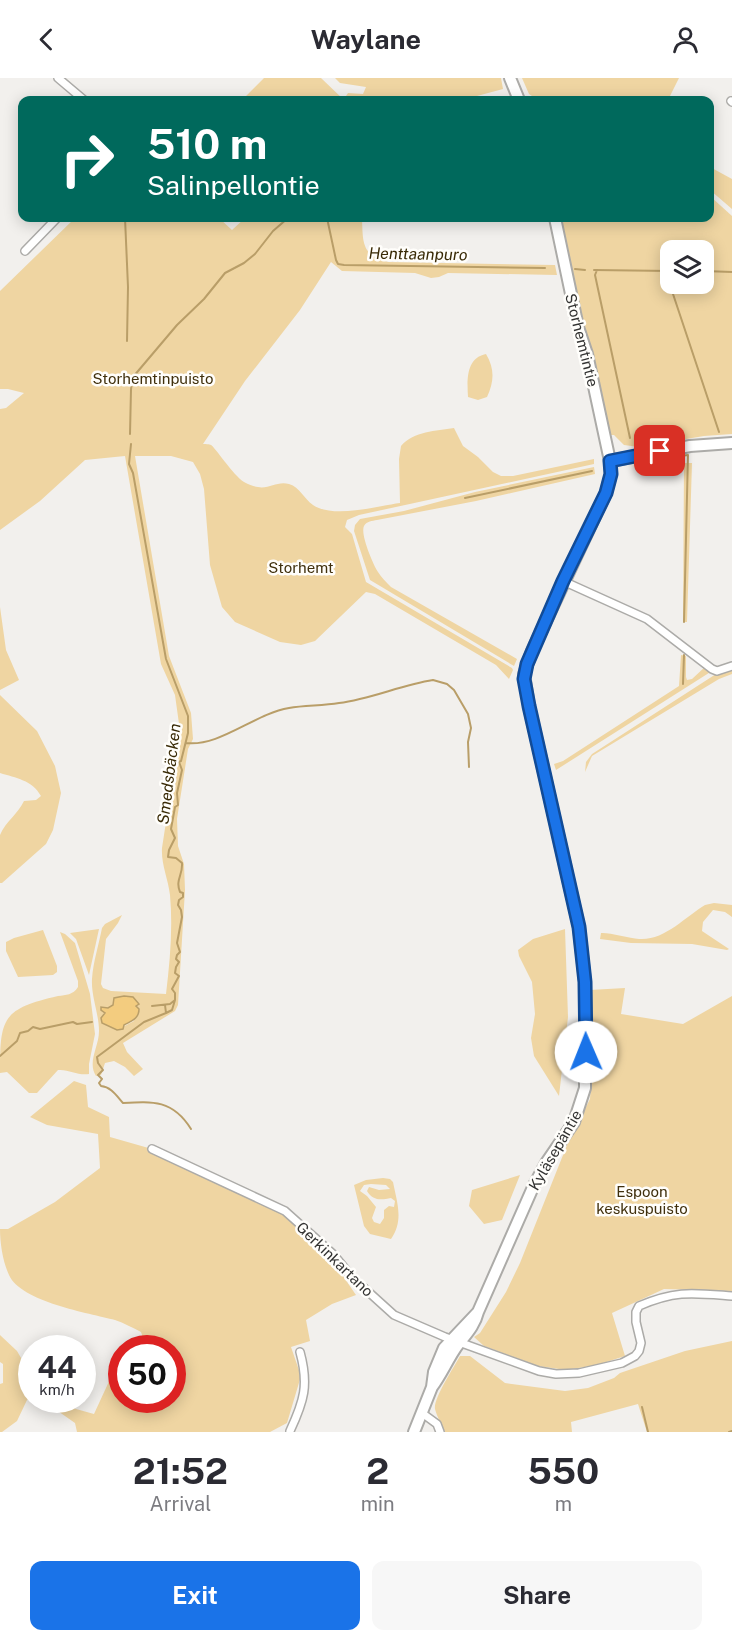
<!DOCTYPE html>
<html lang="en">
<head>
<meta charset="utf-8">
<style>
  :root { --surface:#fff; --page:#f7f7f7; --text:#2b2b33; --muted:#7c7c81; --accent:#1a73e8 }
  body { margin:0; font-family:"Public Sans",sans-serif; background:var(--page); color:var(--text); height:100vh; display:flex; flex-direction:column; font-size:22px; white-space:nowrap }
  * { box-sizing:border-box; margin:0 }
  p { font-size:20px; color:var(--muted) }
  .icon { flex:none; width:33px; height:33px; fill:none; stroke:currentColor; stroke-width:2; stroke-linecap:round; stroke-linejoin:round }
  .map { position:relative; height:1354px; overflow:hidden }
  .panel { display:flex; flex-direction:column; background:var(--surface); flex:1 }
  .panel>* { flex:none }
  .banner { position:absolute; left:18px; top:18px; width:696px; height:126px; border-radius:12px; box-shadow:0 3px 15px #0003; background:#00695c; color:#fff; overflow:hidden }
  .buttons { position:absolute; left:660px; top:162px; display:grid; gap:12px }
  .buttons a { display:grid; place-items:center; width:54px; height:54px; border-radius:12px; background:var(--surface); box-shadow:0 3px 15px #0003; font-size:30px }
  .speed { position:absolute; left:18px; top:1257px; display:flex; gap:12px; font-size:30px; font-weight:700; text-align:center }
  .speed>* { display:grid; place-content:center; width:78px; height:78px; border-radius:50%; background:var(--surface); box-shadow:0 3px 15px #0003; line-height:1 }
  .speed small { font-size:15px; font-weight:400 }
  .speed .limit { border:9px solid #d22; background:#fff; color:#111 }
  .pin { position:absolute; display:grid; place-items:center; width:51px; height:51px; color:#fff; margin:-26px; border-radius:12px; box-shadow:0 3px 9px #0006 }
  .me { position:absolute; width:66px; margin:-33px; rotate:359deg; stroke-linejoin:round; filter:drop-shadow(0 0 4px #0008) }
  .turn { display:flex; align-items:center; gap:21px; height:126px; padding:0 30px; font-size:27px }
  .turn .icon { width:78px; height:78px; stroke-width:2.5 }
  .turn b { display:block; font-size:42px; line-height:51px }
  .eta { display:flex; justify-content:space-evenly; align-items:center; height:102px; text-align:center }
  .eta b { font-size:36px; font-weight:700; line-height:42px }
  .button { display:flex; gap:12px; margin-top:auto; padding:12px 30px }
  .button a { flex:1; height:69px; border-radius:12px; background:var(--accent); color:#fff; font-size:24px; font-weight:700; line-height:69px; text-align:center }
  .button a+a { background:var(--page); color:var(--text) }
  header { display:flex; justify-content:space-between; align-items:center; height:78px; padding:0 30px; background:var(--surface); font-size:27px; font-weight:700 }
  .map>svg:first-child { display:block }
  .green { fill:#efd5a2; fill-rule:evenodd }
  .water { fill:#f3cc7f; stroke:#b99e68; stroke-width:1.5 }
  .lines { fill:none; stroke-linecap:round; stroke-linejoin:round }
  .stream { stroke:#b99e68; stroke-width:2 }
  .street-casing { stroke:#acaba8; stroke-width:10 }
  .secondary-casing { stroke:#acaba8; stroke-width:14 }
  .street { stroke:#fff; stroke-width:7 }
  .secondary { stroke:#fff; stroke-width:10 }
  .route-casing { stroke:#114b97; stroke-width:15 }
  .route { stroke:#1a73e8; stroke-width:10 }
  .labels { text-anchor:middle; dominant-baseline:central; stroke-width:5; stroke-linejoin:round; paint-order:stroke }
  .street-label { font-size:15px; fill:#333332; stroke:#fffefb }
  .park-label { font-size:15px; fill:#40300d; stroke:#fffefb }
  .water-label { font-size:16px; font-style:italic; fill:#392a06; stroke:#fffefb }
</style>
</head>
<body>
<header><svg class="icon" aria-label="back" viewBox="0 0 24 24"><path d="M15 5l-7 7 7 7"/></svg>Waylane<svg class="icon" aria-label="person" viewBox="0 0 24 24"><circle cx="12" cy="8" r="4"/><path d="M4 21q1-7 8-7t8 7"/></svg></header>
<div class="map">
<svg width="732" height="1354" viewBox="0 0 732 1354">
  <rect width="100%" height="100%" fill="#f2f0ed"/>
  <path class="green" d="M 264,0 L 321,0 L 344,22 L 242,22 Z
    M 335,0 L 501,0 L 503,11 L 477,18 L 478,22 L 346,22 L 344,21 L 348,15 L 363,16 L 366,9 L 340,5 Z
    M 522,0 L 679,0 L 668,22 L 538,22 L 529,16 Z
    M 710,89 L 732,101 L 732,131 L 710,112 Z
    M 710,118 L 732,138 L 732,356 L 704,358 L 639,369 L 624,367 L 614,357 L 611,357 L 607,348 L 592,276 L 580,238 L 560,140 L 710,140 ZM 670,172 L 704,172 L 704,206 L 670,206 Z
    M 75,140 L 219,140 L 232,152 L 245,140 L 362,140 C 363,163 361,178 388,184 L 555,187 L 557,197 L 448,195 L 439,199 L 431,200 L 415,195 L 342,193 L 331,184 L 300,232 L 245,303 L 203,366 C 204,366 210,366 211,367 C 214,368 233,397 244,404 C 267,417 273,402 289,406 C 300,409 304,421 313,427 C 334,441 377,428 400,425 L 399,381 L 401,368 C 414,353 436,353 454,350 L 463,368 L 478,379 L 493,394 L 501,398 L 513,398 L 594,381 L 594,386 L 359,437 L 347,442 L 345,449 L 352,456 L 366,504 L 512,590 L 513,592 L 509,601 L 496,587 L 375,516 L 366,514 L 315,563 L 301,567 L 280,564 L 235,544 L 222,529 L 210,487 L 204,411 L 200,396 L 193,384 L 171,378 L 135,378 L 169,578 L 191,635 L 193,661 L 188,671 L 177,741 L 178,768 L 184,786 L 185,812 L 178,927 L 175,933 L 123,965 L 127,974 L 143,991 L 134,998 L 125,989 L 114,983 L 105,985 L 101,997 L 96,998 C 87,984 99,969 99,953 C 99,936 91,918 92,901 C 93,884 99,866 102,850 L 105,846 L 122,837 L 118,845 L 106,861 L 101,906 L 103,910 L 111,913 L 166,916 C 170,883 173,850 170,817 C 168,800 161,786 162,770 L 180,653 L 175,617 L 161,586 L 125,378 L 85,382 L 40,423 L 0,452 L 0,331 L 6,330 L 24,315 L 8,311 L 0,311 L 0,213 ZM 139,926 L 136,928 L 134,943 L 117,952 L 102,945 L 105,935 L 102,929 L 108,931 L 113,927 Z
    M 486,276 C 495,291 494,304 487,319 L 478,322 L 468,319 C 467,302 466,280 486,276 Z
    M 684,385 L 692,385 L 687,544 L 683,544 Z
    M 594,389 L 595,396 L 476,423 L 377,442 C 372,443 367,443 364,448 C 360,456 373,486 378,494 C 381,499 386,504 391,509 L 517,581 L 514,588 L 370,502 L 354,453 L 355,447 L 360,441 L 404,433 L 475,414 Z
    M 0,529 L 6,572 L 19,602 L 0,612 Z
    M 681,577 L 686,578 L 686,599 L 687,602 L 692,601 L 706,588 L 712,593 L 556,692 L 554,686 L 563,683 L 679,608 Z
    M 732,590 L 732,596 L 719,601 L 592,678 L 585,694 L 586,684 L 592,676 L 716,596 Z
    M 0,617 L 37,653 L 55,688 L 61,715 L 53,752 L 46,766 L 2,805 L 0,805 L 0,757 C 6,743 18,736 24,723 L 36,722 L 41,718 C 32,702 16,700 0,695 Z
    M 714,825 L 732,827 L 732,839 L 725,834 L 713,832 L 703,844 L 702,853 L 729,871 L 727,872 L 692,866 L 631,865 L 600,861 L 601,855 C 608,854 629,860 639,861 C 664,863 685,839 705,827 Z
    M 99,851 L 89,897 L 76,861 L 70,855 Z
    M 565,851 L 568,939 L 559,1018 L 534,978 L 531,960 L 535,936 L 532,904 L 519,878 L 518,872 L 533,861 Z
    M 43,852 L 57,888 L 57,894 L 53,897 L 18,899 L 6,873 L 6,864 L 14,860 Z
    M 60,854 L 65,856 L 75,865 L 90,916 L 95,956 L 89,986 L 89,996 C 78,998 69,991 58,992 L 37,1015 L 29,1015 L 7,994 L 0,995 C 0,940 2,931 58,918 C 66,917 73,917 78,909 L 78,903 Z
    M 625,910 L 621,936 L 683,946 L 732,918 L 732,1213 L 664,1211 L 612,1235 L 625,1278 L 597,1287 L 566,1292 L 538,1288 L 484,1268 L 474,1259 L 480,1255 L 506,1214 L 520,1185 L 569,1062 L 590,1021 L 592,986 L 590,912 Z
    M 74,1003 L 86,1007 L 88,1029 L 109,1039 L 110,1059 L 152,1071 L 265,1124 L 294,1141 L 306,1160 L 332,1182 L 356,1217 L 332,1226 L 306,1242 L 310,1263 L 291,1269 L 301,1298 L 287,1345 L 270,1354 L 77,1354 L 75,1345 L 42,1322 L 57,1322 L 76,1331 L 94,1336 L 117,1286 L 121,1283 L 122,1322 L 172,1322 L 172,1270 L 141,1270 L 144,1263 L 141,1254 C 133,1250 124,1245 115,1242 C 89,1235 21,1224 9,1197 C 3,1184 0,1166 0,1151 L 8,1151 L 55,1124 L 100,1090 L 98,1056 L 47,1047 L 30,1039 Z
    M 520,1097 L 502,1142 L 484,1146 L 469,1128 L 472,1112 Z
    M 383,1100 L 390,1101 L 393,1104 C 397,1124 404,1143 391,1161 L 370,1156 L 364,1148 L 354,1107 L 366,1102 ZM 371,1106 L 386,1107 L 390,1111 L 379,1112 L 369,1109 L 367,1113 C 373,1123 381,1122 391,1120 L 395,1123 L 394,1129 L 389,1128 L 384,1132 L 384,1140 L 380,1146 L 374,1144 L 372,1140 L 376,1129 L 367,1118 L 360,1113 L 364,1107 Z
    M 0,1257 L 17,1273 L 31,1297 L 31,1319 L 27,1322 L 17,1343 L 2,1354 L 0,1354 L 0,1306 L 3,1305 L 3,1286 L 0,1284 Z
    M 732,1263 L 732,1354 L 647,1354 L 638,1326 L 571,1344 L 572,1354 L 445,1354 C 442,1347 437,1339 435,1331 C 433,1321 454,1289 460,1278 L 470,1278 L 505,1305 L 565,1313 L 588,1310 L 614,1300 L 620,1295 L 685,1273 Z"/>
  <path class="water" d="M 124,918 L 133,919 L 139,926 L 136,928 L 139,931 C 139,941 131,943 124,947 L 123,951 L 117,952 L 102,945 L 101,940 L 105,935 L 101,932 L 101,929 L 108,930 L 113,927 L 114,920 Z"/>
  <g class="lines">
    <path class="stream" d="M 125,140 L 128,209 L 127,263
      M 327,140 L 336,182 L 338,186 L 344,187 L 545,190
      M 575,191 L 585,192
      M 594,192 L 670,193
      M 597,192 L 595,197 L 630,360
      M 665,192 L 719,354
      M 704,193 L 732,194
      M 130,356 L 131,311 L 133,299 L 177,247 L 204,221 L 225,195 L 244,185 L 255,176 L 273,153 L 288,140
      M 131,366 L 129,386 L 133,395 L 166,581 L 188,638 L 188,655 L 181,683 L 179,684 L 182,692 L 177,715 L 178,727 L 175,729 L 171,751 L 175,760 L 169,772 L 168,779 L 176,780 L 182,785 C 183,797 175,802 180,814 L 183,815 L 183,819 L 179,822 L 178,827 L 181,832 L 182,839 L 177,865 L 180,874 L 177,877 L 176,881 L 179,884 L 176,889 L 175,895 L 179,898 L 172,911 L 175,915 L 175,922 L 170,926 L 152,928
      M 635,384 L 688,377 L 684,544
      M 465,420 L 592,393
      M 683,606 L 684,577
      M 186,665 C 220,669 254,636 289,630 C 305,627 322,628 339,625 C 371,621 401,607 433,602 L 447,606 L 454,612 L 468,636 L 471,650 L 468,664 L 469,689
      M 165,927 L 166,935 L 144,944 L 97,979 L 98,985 L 103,992 L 98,997 L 102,1001 L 99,1005 L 101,1008 C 111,1009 116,1017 123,1025 C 153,1023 173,1022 191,1051
      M 166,935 L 172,932 L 175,922
      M 0,978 L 17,963 L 20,955 L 28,953 L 33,949 L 40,951 L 73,944 L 77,946 L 92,944
      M 642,1329 L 648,1354
      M 729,1354 L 732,1353"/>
    <defs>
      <path id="street" d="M 58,0 L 84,22
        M 731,23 L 732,24
        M 25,173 L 57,140
        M 563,503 L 647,541 L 712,591 L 717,593 L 732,588
        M 152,1071 L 285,1133 L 333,1176 L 352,1199 L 394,1237 L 445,1259 L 539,1293 L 556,1296 L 579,1295 L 622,1285 L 635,1278 L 639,1273 L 641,1265 L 636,1244 L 636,1234 L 639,1228 C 676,1212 693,1215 732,1218
        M 422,1335 L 437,1346 L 440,1354
        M 290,1353 C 304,1323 309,1307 300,1274"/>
      <path id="secondary" d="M 510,0 L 519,22
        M 610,383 L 690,368 L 732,365
        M 432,1309 C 441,1297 447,1283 455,1271 C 464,1258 474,1250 478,1234 L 534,1107 L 546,1085 L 574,1044 L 585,1010 L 585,904 L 579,849 L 529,628 L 524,596 L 532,573 L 606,415 L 611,396 L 610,383 L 587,276 L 578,249 L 555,140
        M 414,1354 L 432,1309 L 434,1294 L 444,1270 L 478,1234"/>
    </defs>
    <use href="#street" class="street-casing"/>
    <use href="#secondary" class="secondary-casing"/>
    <use href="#street" class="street"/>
    <use href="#secondary" class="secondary"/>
  </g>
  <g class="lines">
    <defs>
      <path id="route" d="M 586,974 L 585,904 L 579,849 L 529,628 L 524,601 L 527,586 L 563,503 L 606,415 L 611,396 L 610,383 L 660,373"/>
    </defs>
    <use href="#route" class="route-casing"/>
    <use href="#route" class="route"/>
  </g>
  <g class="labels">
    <g class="street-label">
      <text transform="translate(582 262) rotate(76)">Storhemtintie</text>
      <text transform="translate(555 1072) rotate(-60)">Kyläsepäntie</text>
      <text transform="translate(335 1181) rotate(44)">Gerkinkartano</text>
    </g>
    <g class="park-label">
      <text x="153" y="300">Storhemtinpuisto</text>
      <text x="301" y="489">Storhemt</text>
      <text x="642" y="1113">Espoon<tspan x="642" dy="17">keskuspuisto</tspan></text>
    </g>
    <g class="water-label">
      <text transform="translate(418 176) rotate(1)">Henttaanpuro</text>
      <text transform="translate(169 696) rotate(-83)">Smedsbäcken</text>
    </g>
  </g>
</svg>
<div class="buttons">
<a><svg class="icon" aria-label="layers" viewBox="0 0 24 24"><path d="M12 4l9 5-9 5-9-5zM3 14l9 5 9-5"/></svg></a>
</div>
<div class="speed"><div>44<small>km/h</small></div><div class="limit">50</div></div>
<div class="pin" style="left:660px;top:373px;background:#d93025"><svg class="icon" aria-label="arrive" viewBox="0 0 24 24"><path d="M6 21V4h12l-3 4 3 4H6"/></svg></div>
<svg class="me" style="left:586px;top:974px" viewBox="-20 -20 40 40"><circle r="19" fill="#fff"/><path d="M0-13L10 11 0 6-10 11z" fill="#1a73e8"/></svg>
<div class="banner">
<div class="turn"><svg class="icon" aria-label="right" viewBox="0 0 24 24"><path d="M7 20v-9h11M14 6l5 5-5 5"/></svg><div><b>510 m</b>Salinpellontie</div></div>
</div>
</div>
<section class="panel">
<div class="eta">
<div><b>21:52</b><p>Arrival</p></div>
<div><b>2</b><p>min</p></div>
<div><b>550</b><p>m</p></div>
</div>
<div class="button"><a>Exit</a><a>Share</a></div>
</section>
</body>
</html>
